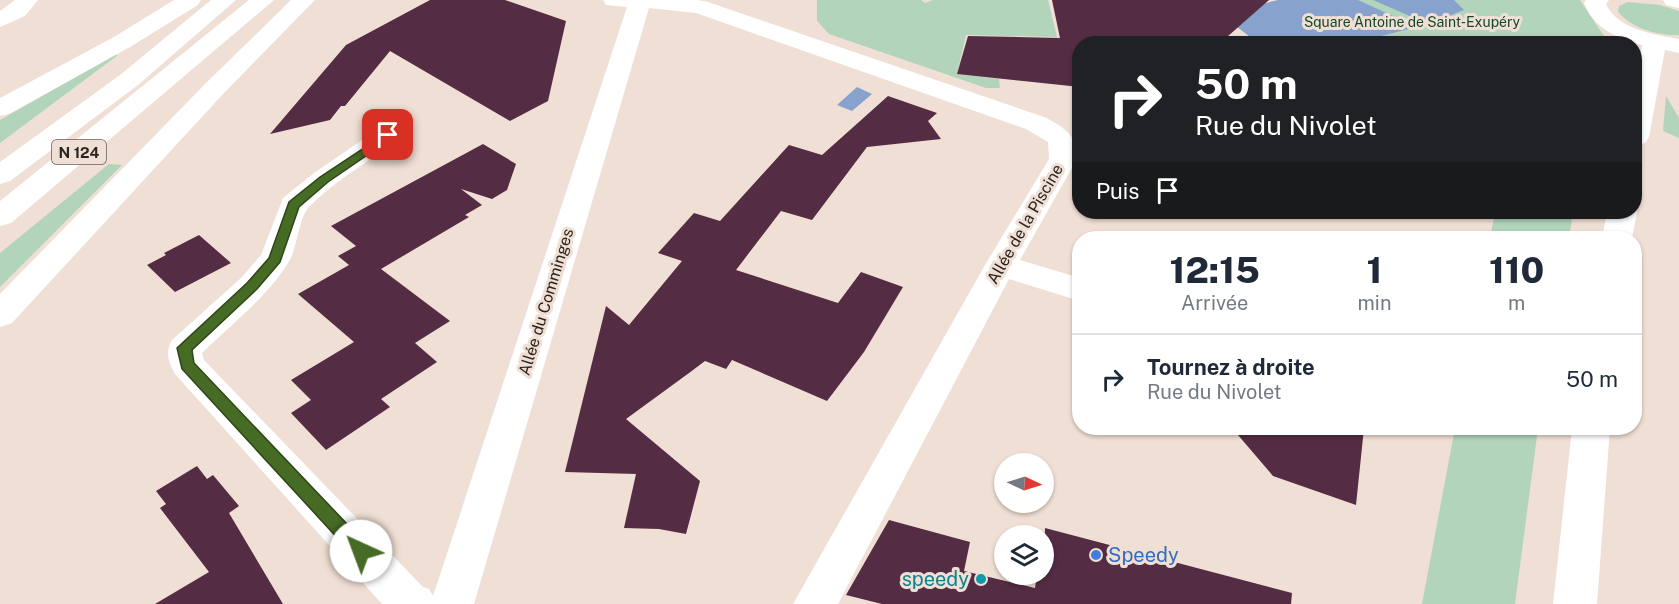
<!DOCTYPE html>
<html lang="fr">
<head>
<meta charset="utf-8">
<style>
  :root { --surface:#fff; --page:#f6f6f7; --text:#1f2937; --muted:#747a83; --line:#e0e1e3 }
  body { margin:0; font-family:"Public Sans",sans-serif; background:var(--page); color:var(--text); height:100vh; display:flex; flex-direction:column; font-size:22px; white-space:nowrap }
  * { box-sizing:border-box; margin:0 }
  p { font-size:20px; color:var(--muted) }
  .icon { flex:none; width:33px; height:33px; fill:none; stroke:currentColor; stroke-width:2; stroke-linecap:round; stroke-linejoin:round }
  .map { position:relative; flex:1; overflow:hidden }
  .drawer { position:absolute; left:1072px; top:231px; width:570px; height:204px; display:flex; flex-direction:column; background:var(--surface); border-radius:24px; box-shadow:0 2px 4px #0004 }
  .drawer>* { flex:none }
  .guide { position:absolute; left:1072px; top:36px; width:570px; height:183px; border-radius:24px; box-shadow:0 2px 4px #0004; background:#202124; color:#fff; overflow:hidden }
  .needle { width:39px; rotate:94deg }
  .fabs { position:absolute; left:994px; top:453px; display:grid; gap:12px }
  .fabs a { display:grid; place-items:center; width:60px; height:60px; border-radius:50%; background:var(--surface); box-shadow:0 2px 4px #0004; font-size:30px }
  .pin { position:absolute; display:grid; place-items:center; width:51px; height:51px; color:#fff; margin:-26px; border-radius:12px; box-shadow:0 3px 9px #0006 }
  .me { position:absolute; width:66px; margin:-33px; rotate:317deg; stroke-linejoin:round; filter:drop-shadow(0 0 4px #0008) }
  .turn { display:flex; align-items:center; gap:21px; height:126px; padding:0 24px; font-size:27px }
  .turn .icon { width:78px; height:78px; stroke-width:2.5 }
  .turn b { display:block; font-size:42px; line-height:51px }
  .then { display:flex; align-items:center; height:57px; padding:0 24px; background:#0003; gap:12px; font-size:22px }
  .eta { display:flex; justify-content:space-evenly; align-items:center; height:102px; text-align:center }
  .eta b { font-size:36px; font-weight:800; line-height:42px }
  ul { padding:0; list-style:none }
  li { display:flex; align-items:center; gap:18px; height:90px; padding:0 24px; border-top:2px solid var(--line) }
  li div { flex:1 }
  li b { display:block; font-size:22px }
  li em { font-style:normal }
  .map>svg:first-child { display:block }
  .green { fill:#b1d4ba }
  .water { fill:#87a3cd }
  .building { fill:#542c43 }
  .lines { fill:none; stroke-linecap:round; stroke-linejoin:round }
  .street { fill:#fff; fill-rule:evenodd }
  .highway { fill:#fff; fill-rule:evenodd }
  .route { fill:#466b24; stroke:#2e4617; stroke-width:1.5 }
  .shop-dot { fill:#3f7fe0; stroke:#f0dfd4; stroke-width:2 }
  .culture-dot { fill:#0f9aa8; stroke:#f0dfd4; stroke-width:2 }
  .labels { text-anchor:middle; dominant-baseline:central; stroke-width:6; stroke-linejoin:round; paint-order:stroke }
  .far-park-label { font-size:14px; fill:#124828; stroke:#f0dfd4 }
  .shield { fill:#f0dfd4; stroke:#655c56; stroke-width:1.5 }
  .shield-label { font-size:15px; font-weight:bold; fill:#2a2420 }
  .street-label { font-size:16px; fill:#2a2420; stroke:#f0dfd4 }
  .near-shop-label { font-size:20px; fill:#366cbe; stroke:#f0dfd4; text-anchor:start }
  .near-culture-label { font-size:20px; fill:#0d838f; stroke:#f0dfd4; text-anchor:end }
</style>
</head>
<body>
<div class="map">
<svg width="1679" height="604" viewBox="0 0 1679 604">
  <rect width="100%" height="100%" fill="#f0dfd4"/>
  <path class="green" d="M 817,0 L 921,0 L 925,3 L 933,0 L 1048,0 L 1057,37 L 966,35 L 957,74 L 999,79 L 1000,88 L 986,88 L 829,34 L 817,21 Z
    M 1278,0 L 1580,0 L 1608,42 L 1258,43 L 1236,26 L 1261,6 Z
    M 1628,2 L 1660,5 L 1679,11 L 1679,35 C 1657,36 1632,28 1618,12 L 1619,6 Z
    M 115,55 L 118,55 L 0,143 L 0,120 Z
    M 1666,96 L 1679,118 L 1679,138 L 1663,131 Z
    M 109,164 L 122,165 L 0,287 L 0,253 Z
    M 1495,212 L 1573,212 L 1569,238 L 1490,238 Z
    M 1455,428 L 1538,428 L 1515,604 L 1422,604 Z"/>
  <path class="water" d="M 1278,0 L 1358,0 L 1417,27 L 1353,43 L 1258,43 L 1236,26 L 1257,10 L 1262,4 Z
    M 1373,0 L 1454,0 L 1464,10 L 1428,24 Z
    M 857,87 L 872,94 L 852,111 L 837,105 Z"/>
  <path class="building" d="M 430,0 L 505,0 L 566,21 L 548,101 L 510,121 L 390,51 L 345,106 L 341,106 L 330,120 L 270,134 L 346,45 Z
    M 1052,0 L 1269,0 L 1219,44 L 1080,44 L 1080,87 L 957,74 L 968,36 L 1060,38 Z
    M 888,96 L 937,113 L 928,121 L 941,139 L 867,147 L 812,220 L 781,211 L 736,270 L 838,303 L 861,272 L 903,287 L 864,352 L 827,401 L 732,360 L 726,369 L 705,361 L 689,373 L 626,419 L 700,481 L 686,534 L 659,529 L 624,528 L 636,474 L 565,472 L 606,306 L 629,325 L 682,261 L 658,253 L 694,213 L 720,221 L 789,145 L 822,155 Z
    M 483,144 L 516,164 L 507,190 L 492,199 L 461,189 L 482,205 L 465,215 L 469,217 L 381,269 L 450,321 L 415,343 L 437,362 L 381,399 L 390,407 L 326,450 L 291,413 L 311,400 L 291,380 L 354,342 L 298,294 L 349,265 L 338,256 L 356,246 L 331,226 Z
    M 199,235 L 231,263 L 175,292 L 147,265 L 166,255 L 164,253 Z
    M 1232,428 L 1364,428 L 1356,505 L 1273,476 Z
    M 197,466 L 207,479 L 213,475 L 239,506 L 229,513 L 283,604 L 155,604 L 209,572 L 160,508 L 166,504 L 156,491 Z
    M 889,520 L 970,542 L 964,571 L 1035,588 L 1037,574 L 1044,574 L 1045,528 L 1292,593 L 1291,604 L 882,604 L 846,595 Z"/>
  <g class="lines">
    <path class="street" d="M 15,0 L 38,0 L 25,16 L 0,27 L 0,11 Z
      M 603,0 L 698,0 L 708,2 L 1044,117 C 1062,125 1079,137 1077,159 L 1020,260 L 1080,278 L 1080,301 L 1009,279 L 838,604 L 793,604 L 985,265 L 1049,159 L 1048,142 L 1026,129 L 696,13 L 649,8 L 474,604 L 382,604 L 175,374 C 168,362 165,352 172,340 L 241,278 L 261,255 L 283,198 L 314,173 L 378,129 L 388,127 L 398,129 L 402,135 L 398,141 C 368,162 334,181 309,207 C 298,219 298,248 288,263 C 267,297 231,325 202,353 L 204,360 L 423,587 L 429,589 L 433,596 L 627,7 L 606,5 Z
      M 1586,0 L 1609,0 L 1606,4 C 1617,29 1655,35 1679,39 L 1679,53 L 1665,50 L 1649,137 L 1645,143 L 1635,145 L 1635,78 L 1642,45 C 1617,38 1594,29 1584,3 Z
      M 1663,0 L 1679,0 L 1679,8 L 1666,5 Z
      M 1635,209 L 1637,212 L 1632,238 L 1602,238 L 1607,212 L 1635,212 Z
      M 1572,428 L 1610,428 L 1597,604 L 1553,604 Z"/>
    <path class="highway" d="M 174,0 L 201,0 L 198,5 L 130,47 L 9,114 L 0,116 L 0,98 L 114,37 Z
      M 211,0 L 236,0 L 138,85 L 10,181 L 0,184 L 0,162 L 120,75 Z
      M 249,0 L 274,0 L 11,223 L 0,226 L 0,201 Z
      M 291,0 L 315,0 L 224,93 L 12,323 L 0,327 L 0,294 L 206,83 Z"/>
  </g>
  <path class="route" d="M 388,132 L 392,133 L 392,138 L 328,182 L 299,207 L 280,262 L 257,289 L 192,350 L 194,363 L 367,545 L 369,551 L 367,556 L 361,558 L 354,556 L 182,369 L 177,348 L 247,283 L 269,258 L 289,202 L 320,177 Z"/>
  <circle class="shop-dot" cx="1096" cy="555" r="6"/>
  <circle class="culture-dot" cx="981" cy="579" r="6"/>
  <g class="labels">
    <g class="far-park-label">
      <text x="1412" y="22">Square Antoine de Saint-Exupéry</text>
    </g>
    <rect class="shield" x="52" y="140" width="54" height="24" rx="4.5"/>
    <g class="shield-label">
      <text x="79" y="152">N 124</text>
    </g>
    <g class="street-label">
      <text transform="translate(1025 224) rotate(-60)">Allée de la Piscine</text>
      <text transform="translate(546 302) rotate(-73)">Allée du Comminges</text>
    </g>
    <g class="near-shop-label">
      <text x="1108" y="555">Speedy</text>
    </g>
    <g class="near-culture-label">
      <text x="969" y="579">speedy</text>
    </g>
  </g>
</svg>
<div class="fabs">
<a><svg class="needle" viewBox="-14 -14 28 28"><path d="M0-13l5 13h-10z" fill="#e53935"/><path d="M0 13l5-13h-10z" fill="#747a83"/></svg></a>
<a><svg class="icon" aria-label="layers" viewBox="0 0 24 24"><path d="M12 4l9 5-9 5-9-5zM3 14l9 5 9-5"/></svg></a>
</div>
<div class="pin" style="left:388px;top:135px;background:#d93025"><svg class="icon" aria-label="arrive" viewBox="0 0 24 24"><path d="M6 21V4h12l-3 4 3 4H6"/></svg></div>
<svg class="me" style="left:361px;top:551px" viewBox="-20 -20 40 40"><circle r="19" fill="#fff"/><path d="M0-13L10 11 0 6-10 11z" fill="#466b24"/></svg>
<div class="guide">
<div class="turn"><svg class="icon" aria-label="right" viewBox="0 0 24 24"><path d="M7 20v-9h11M14 6l5 5-5 5"/></svg><div><b>50 m</b>Rue du Nivolet</div></div>
<div class="then">Puis<svg class="icon" aria-label="arrive" viewBox="0 0 24 24"><path d="M6 21V4h12l-3 4 3 4H6"/></svg></div>
</div>
<section class="drawer">
<div class="eta">
<div><b>12:15</b><p>Arrivée</p></div>
<div><b>1</b><p>min</p></div>
<div><b>110</b><p>m</p></div>
</div>
<ul>
<li><svg class="icon" aria-label="right" viewBox="0 0 24 24"><path d="M7 20v-9h11M14 6l5 5-5 5"/></svg><div><b>Tournez à droite</b><p>Rue du Nivolet</p></div><em>50 m</em></li>
</ul>
</section>
</div>
</body>
</html>
